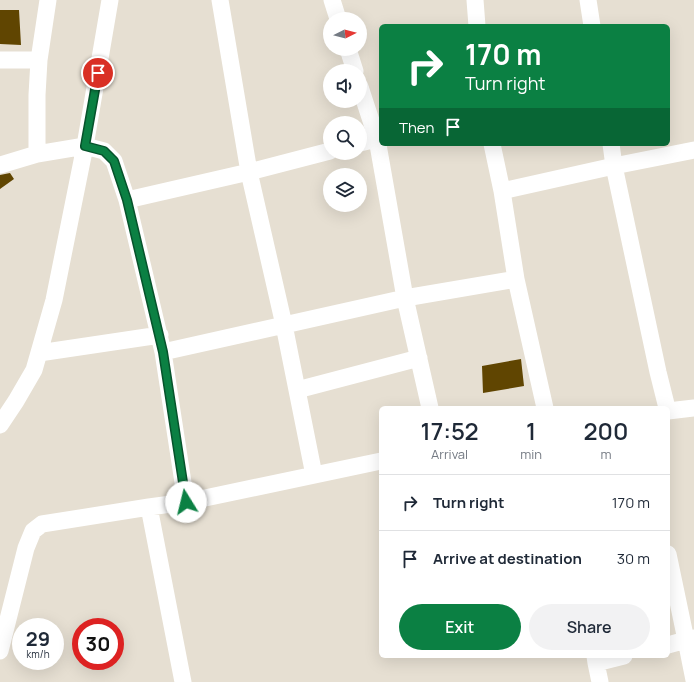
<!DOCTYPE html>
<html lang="en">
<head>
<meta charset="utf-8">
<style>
  :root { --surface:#fff; --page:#f2f2f3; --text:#1f2937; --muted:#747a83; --line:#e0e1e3; --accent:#0b8043 }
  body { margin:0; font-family:Manrope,sans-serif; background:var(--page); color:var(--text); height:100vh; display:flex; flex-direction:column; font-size:15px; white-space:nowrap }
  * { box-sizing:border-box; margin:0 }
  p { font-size:13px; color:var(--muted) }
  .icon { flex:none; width:22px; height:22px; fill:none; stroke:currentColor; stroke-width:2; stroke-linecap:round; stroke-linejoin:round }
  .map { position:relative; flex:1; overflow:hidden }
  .sheet { position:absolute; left:379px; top:406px; width:291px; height:252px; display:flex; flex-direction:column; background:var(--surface); border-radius:6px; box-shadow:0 4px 16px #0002 }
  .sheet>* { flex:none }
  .top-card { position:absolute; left:379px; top:24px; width:291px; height:122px; border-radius:6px; box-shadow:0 4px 16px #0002; background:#0b8043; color:#fff; overflow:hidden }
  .needle { width:26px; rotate:84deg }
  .fabs { position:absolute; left:323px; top:12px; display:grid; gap:8px }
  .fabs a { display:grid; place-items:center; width:44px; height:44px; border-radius:50%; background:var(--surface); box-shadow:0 4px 16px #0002; font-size:20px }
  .speed { position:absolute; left:12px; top:618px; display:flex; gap:8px; font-size:20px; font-weight:700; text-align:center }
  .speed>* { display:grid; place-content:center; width:52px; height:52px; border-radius:50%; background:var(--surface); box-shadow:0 4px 16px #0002; line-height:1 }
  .speed small { font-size:10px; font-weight:400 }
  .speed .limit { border:6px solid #d22; background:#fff; color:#111 }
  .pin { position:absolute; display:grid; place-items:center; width:34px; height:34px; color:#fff; margin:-17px; border:2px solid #fff; border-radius:50%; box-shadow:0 1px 4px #0007 }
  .me { position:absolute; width:44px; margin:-22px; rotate:351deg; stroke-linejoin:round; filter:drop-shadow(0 0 3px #0008) }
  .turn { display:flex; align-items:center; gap:14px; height:84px; padding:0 20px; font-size:18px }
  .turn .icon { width:52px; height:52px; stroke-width:2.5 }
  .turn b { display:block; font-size:28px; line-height:34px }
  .then { display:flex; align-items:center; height:38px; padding:0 20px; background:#0003; gap:8px; font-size:15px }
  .eta { display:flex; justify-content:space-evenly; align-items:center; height:68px; text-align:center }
  .eta b { font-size:24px; font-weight:600; line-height:28px }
  .button { display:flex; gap:8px; margin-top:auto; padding:8px 20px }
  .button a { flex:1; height:46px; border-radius:24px; background:var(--accent); color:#fff; font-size:16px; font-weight:600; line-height:46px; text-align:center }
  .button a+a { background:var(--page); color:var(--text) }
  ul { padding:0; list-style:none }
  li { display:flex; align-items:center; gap:12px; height:56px; padding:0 20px; border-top:1px solid var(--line) }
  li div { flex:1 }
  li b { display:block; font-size:15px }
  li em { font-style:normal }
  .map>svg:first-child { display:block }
  .building { fill:#604501 }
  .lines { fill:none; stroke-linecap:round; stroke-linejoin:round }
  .minor { stroke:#fff; stroke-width:17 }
  .route-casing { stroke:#07532c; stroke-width:10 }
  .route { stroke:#0b8043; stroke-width:7 }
</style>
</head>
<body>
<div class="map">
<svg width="694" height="682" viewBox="0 0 694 682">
  <rect width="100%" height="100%" fill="#e6dfd2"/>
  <path class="building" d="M 0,10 L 19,10 L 21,45 L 0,44 Z
    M 10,173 L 14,179 L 0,189 L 0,175 Z
    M 521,359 L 524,386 L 483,393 L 482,366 Z"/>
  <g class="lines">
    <path class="minor" d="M 220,0 L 249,172 L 284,325 L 314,475
      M 332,0 L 338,19
      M 475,0 L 477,26
      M 588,0 L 592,26
      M 348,49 L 355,71
      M 0,60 L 39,60
      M 360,87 L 377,139 L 360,143
      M 381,137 L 377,139 L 405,298 L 430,408
      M 492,144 L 502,191 L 614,166 L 611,144
      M 37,154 L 37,95 L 39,60 L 48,0
      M 0,165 L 37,154 L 85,146 L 104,151 L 114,161 L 127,200 L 163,352 L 186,502
      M 502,191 L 516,279 L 545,408
      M 127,200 L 249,172 L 330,151
      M 163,352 L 405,298 L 516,279
      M 39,353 L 160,335
      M 297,390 L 419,358
      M 667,408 L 658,372 L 614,166 L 694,150
      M 668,411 L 694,408
      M 0,425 L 16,401 L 34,370 L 54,300 L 85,146 L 110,0
      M 668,554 L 686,640 L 668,645
      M 694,638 L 686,640 L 694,680
      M 0,651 L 26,548 L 33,531 L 42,524 L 149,507
      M 595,656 L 596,663 L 624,656
      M 596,663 L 600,682
      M 183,682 L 149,507 L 186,502 L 381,461"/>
  </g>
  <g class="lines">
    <defs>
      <path id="route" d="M 98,73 L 85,146 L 104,151 L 114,161 L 127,200 L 163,352 L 186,502"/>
    </defs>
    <use href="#route" class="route-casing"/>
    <use href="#route" class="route"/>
  </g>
</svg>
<div class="fabs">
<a><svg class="needle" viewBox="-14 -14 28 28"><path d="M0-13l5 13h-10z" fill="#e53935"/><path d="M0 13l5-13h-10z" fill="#747a83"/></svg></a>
<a><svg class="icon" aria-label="sound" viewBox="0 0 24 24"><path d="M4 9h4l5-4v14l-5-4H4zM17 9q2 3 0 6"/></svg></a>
<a><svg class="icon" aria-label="search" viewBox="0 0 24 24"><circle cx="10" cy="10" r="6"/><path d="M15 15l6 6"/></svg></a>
<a><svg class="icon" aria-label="layers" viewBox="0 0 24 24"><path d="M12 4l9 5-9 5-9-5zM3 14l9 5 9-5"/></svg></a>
</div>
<div class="speed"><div>29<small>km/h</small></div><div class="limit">30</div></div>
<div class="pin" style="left:98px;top:73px;background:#d93025"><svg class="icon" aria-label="arrive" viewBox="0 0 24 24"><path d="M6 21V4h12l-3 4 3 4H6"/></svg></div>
<svg class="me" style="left:186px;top:502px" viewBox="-20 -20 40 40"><circle r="19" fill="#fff"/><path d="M0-13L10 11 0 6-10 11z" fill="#0b8043"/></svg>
<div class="top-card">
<div class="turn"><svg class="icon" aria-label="right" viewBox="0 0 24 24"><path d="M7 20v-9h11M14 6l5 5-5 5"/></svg><div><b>170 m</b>Turn right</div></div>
<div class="then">Then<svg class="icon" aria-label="arrive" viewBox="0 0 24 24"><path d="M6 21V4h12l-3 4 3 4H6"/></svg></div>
</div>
<section class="sheet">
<div class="eta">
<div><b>17:52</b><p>Arrival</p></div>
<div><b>1</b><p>min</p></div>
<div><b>200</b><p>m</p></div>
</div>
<ul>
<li><svg class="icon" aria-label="right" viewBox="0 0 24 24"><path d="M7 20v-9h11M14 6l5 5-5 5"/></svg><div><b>Turn right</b></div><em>170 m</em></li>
<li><svg class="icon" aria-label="arrive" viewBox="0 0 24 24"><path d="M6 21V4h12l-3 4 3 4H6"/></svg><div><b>Arrive at destination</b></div><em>30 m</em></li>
</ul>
<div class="button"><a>Exit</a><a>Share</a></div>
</section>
</div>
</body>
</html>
